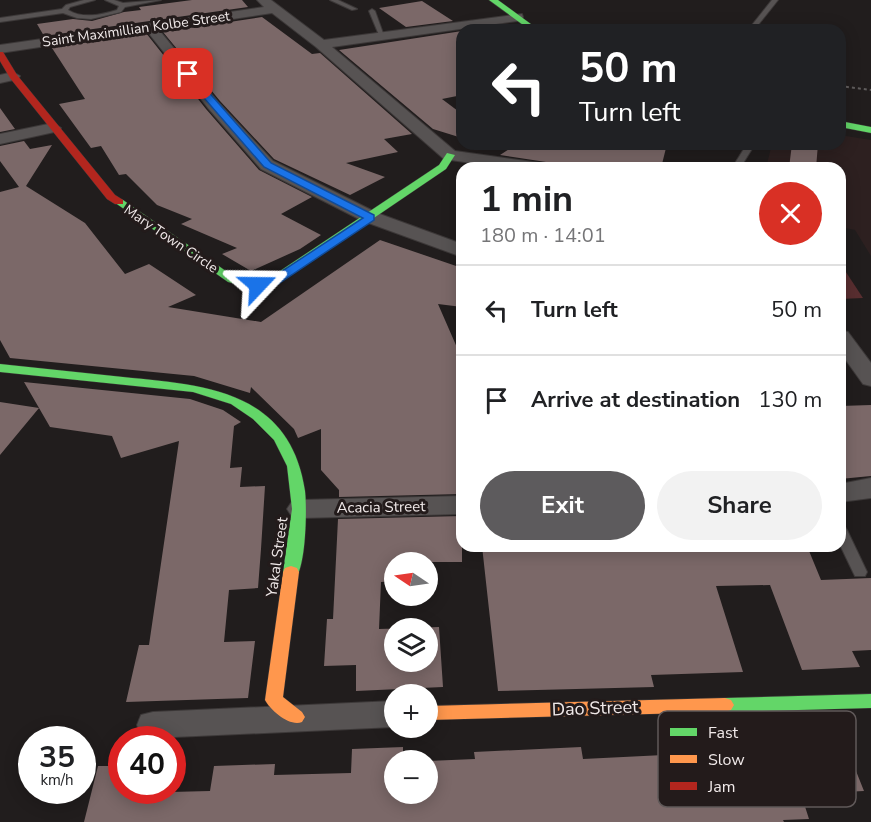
<!DOCTYPE html>
<html lang="en">
<head>
<meta charset="utf-8">
<style>
  :root { --surface:#fff; --page:#f2f2f2; --text:#202124; --muted:#757577; --line:#e0e0e0; --accent:#5d5b5d }
  body { margin:0; font-family:"Nunito Sans",sans-serif; background:var(--page); color:var(--text); height:100vh; display:flex; flex-direction:column; font-size:22px; white-space:nowrap }
  * { box-sizing:border-box; margin:0 }
  p { font-size:20px; color:var(--muted) }
  .icon { flex:none; width:33px; height:33px; fill:none; stroke:currentColor; stroke-width:2; stroke-linecap:round; stroke-linejoin:round }
  .map { position:relative; flex:1; overflow:hidden }
  .drawer { position:absolute; left:456px; top:162px; width:390px; height:390px; display:flex; flex-direction:column; background:var(--surface); border-radius:18px; box-shadow:0 3px 15px #0003 }
  .drawer>* { flex:none }
  .banner { position:absolute; left:456px; top:24px; width:390px; height:126px; border-radius:18px; box-shadow:0 3px 15px #0003; background:#202124; color:#fff; overflow:hidden }
  .needle { width:39px; rotate:283deg }
  .controls { position:absolute; left:384px; top:552px; display:grid; gap:12px }
  .controls a { display:grid; place-items:center; width:54px; height:54px; border-radius:50%; background:var(--surface); box-shadow:0 3px 15px #0003; font-size:30px }
  .speed { position:absolute; left:18px; top:726px; display:flex; gap:12px; font-size:30px; font-weight:700; text-align:center }
  .speed>* { display:grid; place-content:center; width:78px; height:78px; border-radius:50%; background:var(--surface); box-shadow:0 3px 15px #0003; line-height:1 }
  .speed small { font-size:15px; font-weight:400 }
  .speed .limit { border:9px solid #d22; background:#fff; color:#111 }
  .pin { position:absolute; display:grid; place-items:center; width:51px; height:51px; color:#fff; margin:-26px; border-radius:12px; box-shadow:0 3px 9px #0006 }
  .me { position:absolute; width:66px; margin:-33px; rotate:67deg; stroke-linejoin:round; filter:drop-shadow(0 0 4px #0008) }
  .turn { display:flex; align-items:center; gap:21px; height:126px; padding:0 24px; font-size:27px }
  .turn .icon { width:78px; height:78px; stroke-width:2.5 }
  .turn b { display:block; font-size:42px; line-height:51px }
  .round { display:grid; place-items:center; flex:none; width:63px; height:63px; border-radius:32px; background:var(--page) }
  .headline { display:flex; align-items:center; justify-content:space-between; height:102px; padding:0 24px }
  h1 { font-size:36px; font-weight:700; line-height:45px }
  .cta { display:flex; gap:12px; margin-top:auto; padding:12px 24px }
  .cta a { flex:1; height:69px; border-radius:36px; background:var(--accent); color:#fff; font-size:24px; font-weight:700; line-height:69px; text-align:center }
  .cta a+a { background:var(--page); color:var(--text) }
  ul { padding:0; list-style:none }
  li { display:flex; align-items:center; gap:18px; height:90px; padding:0 24px; border-top:2px solid var(--line) }
  li div { flex:1 }
  li b { display:block; font-size:22px }
  li em { font-style:normal }
  .map>svg:first-child { display:block }
  .built { fill:#2d2020 }
  .green { fill:#592e30 }
  .building { fill:#7b6868; fill-rule:evenodd }
  .lines { fill:none; stroke-linecap:round; stroke-linejoin:round }
  .lane-casing { stroke:#3c3838; stroke-width:2 }
  .street-casing { stroke:#3c3838; stroke-width:2 }
  .fast-casing { stroke:#3c3838; stroke-width:1 }
  .slow-casing { stroke:#3c3838; stroke-width:1 }
  .jam-casing { stroke:#3c3838; stroke-width:1 }
  .path { stroke:#605d5d; stroke-width:2; stroke-dasharray:3 3; stroke-linecap:butt }
  .lane { fill:#575353; fill-rule:evenodd }
  .street { fill:#575353; fill-rule:evenodd }
  .fast { fill:#63d668; fill-rule:evenodd }
  .slow { fill:#ff974d; fill-rule:evenodd }
  .jam { fill:#b3261e; fill-rule:evenodd }
  .route { fill:#1a73e8; stroke:#114b97; stroke-width:1.5 }
  .labels { text-anchor:middle; dominant-baseline:central; stroke-width:6; stroke-linejoin:round; paint-order:stroke }
  .far-street-label { font-size:14px; fill:#f0e9e9; stroke:#231b1b }
  .street-label { font-size:15px; fill:#f0e9e9; stroke:#231b1b }
  .near-street-label { font-size:18px; fill:#f0e9e9; stroke:#231b1b }
  .key { fill:#231b1b; stroke:#605959; stroke-width:1.5 }
  .key-label { font-size:16px; fill:#f0e9e9 }
</style>
</head>
<body>
<div class="map">
<svg width="871" height="822" viewBox="0 0 871 822">
  <rect width="100%" height="100%" fill="#211d1d"/>
  <path class="built" d="M 840,135 L 871,140 L 871,256 L 855,230 L 840,227 L 840,168 L 766,168 L 772,144 L 840,144 Z"/>
  <path class="green" d="M 840,263 L 863,298 L 840,299 Z"/>
  <path class="building" d="M 192,0 L 242,0 L 248,7 L 44,36 L 37,24 L 73,19 L 92,21 L 124,12 L 141,10 L 139,7 Z
    M 422,1 L 453,21 L 406,27 L 379,8 Z
    M 262,17 L 312,54 L 320,53 L 412,134 L 384,139 L 398,152 L 346,163 L 385,177 L 350,195 L 274,159 L 220,101 L 163,32 Z
    M 462,31 L 462,95 L 442,99 L 462,114 L 462,138 L 433,129 L 339,50 Z
    M 146,33 L 206,109 L 259,170 L 312,197 L 281,214 L 321,235 L 300,249 L 251,271 L 222,254 L 237,248 L 181,224 L 192,219 L 157,205 L 126,174 L 119,175 L 101,146 L 91,148 L 59,104 L 85,99 L 52,48 Z
    M 0,108 L 15,129 L 0,132 Z
    M 24,141 L 30,149 L 52,145 L 26,186 L 85,223 L 125,274 L 149,264 L 196,295 L 168,307 L 261,322 L 380,240 L 462,268 L 462,307 L 438,304 L 462,359 L 462,494 L 339,497 L 339,490 L 321,470 L 321,429 L 298,438 L 294,429 L 251,387 L 250,393 L 194,376 L 10,358 L 0,340 L 0,192 L 19,187 L 0,161 L 0,146 Z
    M 517,144 L 667,144 L 661,168 L 551,168 L 546,162 L 500,155 Z
    M 792,144 L 818,144 L 816,168 L 789,168 Z
    M 24,382 L 190,399 L 223,410 L 241,422 L 234,426 L 230,468 L 242,467 L 240,487 L 265,486 L 261,549 L 258,588 L 229,590 L 224,642 L 255,641 L 248,698 L 126,702 L 139,645 L 149,645 L 179,441 L 121,458 L 112,436 L 50,427 Z
    M 0,402 L 39,408 L 0,455 Z
    M 871,405 L 871,476 L 840,479 L 840,406 Z
    M 462,516 L 462,562 L 394,562 L 394,581 L 381,582 L 379,629 L 439,627 L 443,687 L 356,691 L 356,665 L 324,666 L 327,619 L 333,619 L 338,519 ZM 394,628 L 428,628 L 428,662 L 394,662 Z
    M 482,546 L 807,546 L 821,580 L 871,578 L 871,650 L 852,651 L 860,667 L 802,670 L 770,585 L 716,586 L 743,672 L 651,675 L 654,687 L 498,691 Z
    M 753,726 L 758,740 L 842,736 L 864,791 L 801,794 L 809,819 L 783,820 L 784,822 L 84,822 L 98,766 L 122,766 L 122,790 L 130,790 L 130,793 L 210,791 L 214,766 L 275,764 L 274,775 L 351,773 L 352,749 L 403,747 L 403,760 L 394,760 L 394,794 L 428,794 L 428,761 L 475,759 L 474,752 L 581,747 L 583,759 L 724,752 L 717,728 Z"/>
  <g class="lines">
    <defs>
      <path id="lane" d="M 84,0 L 95,0 L 70,7 L 68,10 C 83,19 101,15 117,10 L 119,6 L 105,0 L 114,0 L 123,3 L 161,0 L 125,7 L 121,12 L 91,19 L 77,18 L 63,13 L 0,22 L 0,18 L 62,9 L 66,5 Z
        M 330,0 L 338,0 L 357,9 L 352,10 Z
        M 772,0 L 778,0 L 754,30 L 748,30 Z
        M 372,9 L 375,11 L 384,36 L 379,35 L 369,11 Z
        M 747,144 L 755,144 L 740,168 L 732,168 Z
        M 840,525 L 845,527 L 847,530 L 867,572 L 865,576 L 855,576 L 853,572 L 840,545 Z"/>
      <path id="street" d="M 257,0 L 271,0 L 324,40 L 522,14 L 523,17 L 522,20 L 517,21 L 332,47 L 455,151 L 540,163 L 546,164 L 549,168 L 505,168 L 444,159 L 316,47 L 272,13 L 159,30 L 218,102 L 273,161 L 377,213 L 462,244 L 462,257 L 363,221 L 261,169 L 208,108 L 147,31 L 0,53 L 0,45 L 264,7 Z
        M 13,72 L 20,76 L 18,79 L 0,83 L 0,75 Z
        M 53,123 L 61,128 L 59,131 L 0,144 L 0,134 Z
        M 840,330 L 848,332 L 871,363 L 871,386 L 863,384 L 840,352 Z
        M 871,478 L 871,498 L 840,502 L 840,484 Z
        M 462,496 L 462,514 L 300,518 L 291,515 L 287,509 L 291,503 L 300,500 Z
        M 394,701 L 394,727 L 153,738 L 141,735 L 137,725 L 141,715 L 153,712 Z"/>
      <path id="fast" d="M 489,0 L 498,0 L 539,30 L 530,30 Z
        M 840,121 L 871,127 L 871,133 L 840,127 Z
        M 447,153 L 455,155 L 446,169 L 278,283 C 261,288 245,287 228,282 L 114,202 L 119,199 L 123,200 L 236,278 L 268,279 L 439,165 Z
        M 0,364 C 41,368 82,373 123,377 C 205,385 290,390 305,491 C 307,508 306,561 297,576 L 285,576 L 283,572 L 292,509 L 287,466 L 274,440 L 253,419 L 231,404 L 193,392 L 0,372 Z
        M 871,694 L 871,708 L 725,712 L 719,710 L 716,705 L 719,700 L 725,698 Z"/>
      <path id="slow" d="M 291,566 L 297,568 L 299,572 L 283,697 L 302,712 L 305,717 L 302,722 C 290,727 271,711 265,700 L 283,572 L 285,568 Z
        M 725,698 L 731,700 L 734,705 L 731,710 L 725,712 L 428,720 L 428,706 Z"/>
      <path id="jam" d="M 0,52 L 3,52 L 17,75 L 115,195 L 123,200 L 123,204 L 115,204 L 107,199 L 10,78 L 0,61 Z"/>
    </defs>
    <use href="#lane" class="lane-casing"/>
    <use href="#street" class="street-casing"/>
    <use href="#fast" class="fast-casing"/>
    <use href="#slow" class="slow-casing"/>
    <use href="#jam" class="jam-casing"/>
    <path class="path" d="M 840,86 L 871,90"/>
    <use href="#lane" class="lane"/>
    <use href="#street" class="street"/>
    <use href="#fast" class="fast"/>
    <use href="#slow" class="slow"/>
    <use href="#jam" class="jam"/>
  </g>
  <path class="route" d="M 185,72 L 191,72 L 271,163 L 374,215 L 374,220 L 278,284 L 254,287 L 254,282 L 270,279 L 363,218 L 264,167 L 185,76 Z"/>
  <g class="labels">
    <g class="far-street-label">
      <text transform="translate(136 29) rotate(-8)">Saint Maximillian Kolbe Street</text>
      <text transform="translate(171 239) rotate(34)">Mary Town Circle</text>
    </g>
    <g class="street-label">
      <text transform="translate(381 507) rotate(-1)">Acacia Street</text>
      <text transform="translate(277 557) rotate(-82)">Yakal Street</text>
    </g>
    <g class="near-street-label">
      <text transform="translate(595 708) rotate(-2)">Dao Street</text>
    </g>
  </g>
  <rect x="658" y="711" width="198" height="96" rx="9" class="key"/>
  <rect x="670" y="728" width="27" height="8" fill="#63d668"/>
  <rect x="670" y="755" width="27" height="8" fill="#ff974d"/>
  <rect x="670" y="782" width="27" height="8" fill="#b3261e"/>
  <g class="key-label">
    <text x="708" y="738">Fast</text>
    <text x="708" y="765">Slow</text>
    <text x="708" y="792">Jam</text>
  </g>
</svg>
<div class="controls">
<a><svg class="needle" viewBox="-14 -14 28 28"><path d="M0-13l5 13h-10z" fill="#e53935"/><path d="M0 13l5-13h-10z" fill="#757577"/></svg></a>
<a><svg class="icon" aria-label="layers" viewBox="0 0 24 24"><path d="M12 4l9 5-9 5-9-5zM3 14l9 5 9-5"/></svg></a>
<a>+</a>
<a>−</a>
</div>
<div class="speed"><div>35<small>km/h</small></div><div class="limit">40</div></div>
<div class="pin" style="left:188px;top:74px;background:#d93025"><svg class="icon" aria-label="arrive" viewBox="0 0 24 24"><path d="M6 21V4h12l-3 4 3 4H6"/></svg></div>
<svg class="me" style="left:258px;top:285px" viewBox="-20 -20 40 40"><path d="M0-17L14 15 0 8-14 15z" fill="#1a73e8" stroke="#fff" stroke-width="4"/></svg>
<div class="banner">
<div class="turn"><svg class="icon" aria-label="left" viewBox="0 0 24 24"><path d="M17 20v-9H6M10 6l-5 5 5 5"/></svg><div><b>50 m</b>Turn left</div></div>
</div>
<section class="drawer">
<div class="headline"><div><h1>1 min</h1><p>180 m · 14:01</p></div><a class="round" style="background:#d93025;color:#fff"><svg class="icon" aria-label="close" viewBox="0 0 24 24"><path d="M6 6l12 12M18 6L6 18"/></svg></a></div>
<ul>
<li><svg class="icon" aria-label="left" viewBox="0 0 24 24"><path d="M17 20v-9H6M10 6l-5 5 5 5"/></svg><div><b>Turn left</b></div><em>50 m</em></li>
<li><svg class="icon" aria-label="arrive" viewBox="0 0 24 24"><path d="M6 21V4h12l-3 4 3 4H6"/></svg><div><b>Arrive at destination</b></div><em>130 m</em></li>
</ul>
<div class="cta"><a>Exit</a><a>Share</a></div>
</section>
</div>
</body>
</html>
